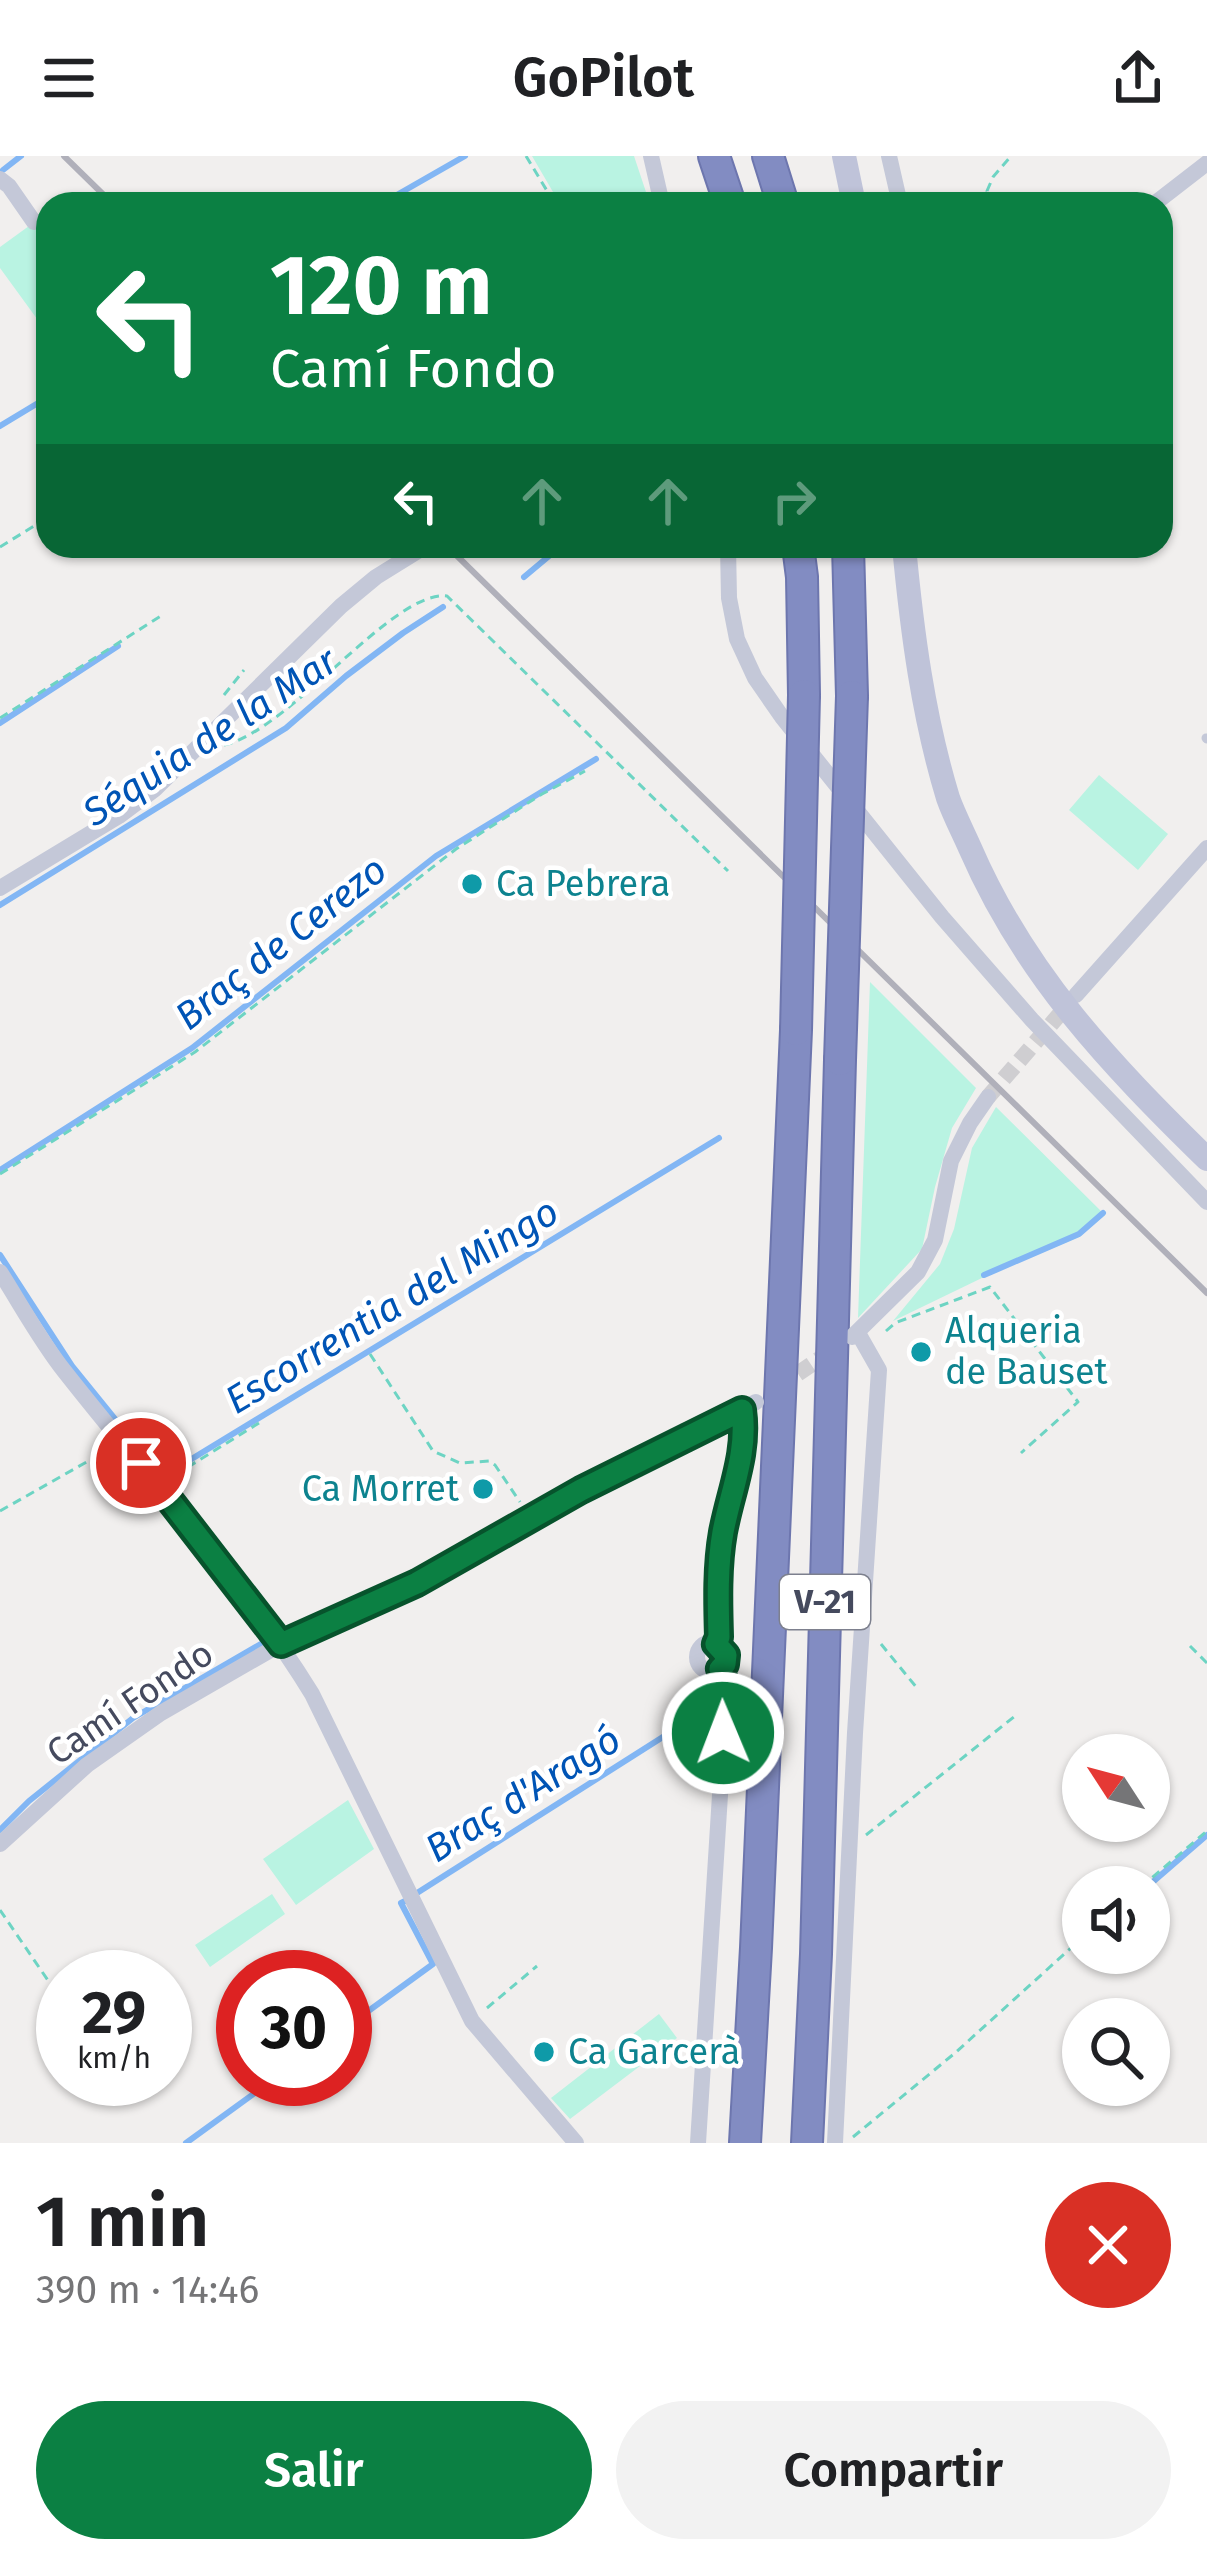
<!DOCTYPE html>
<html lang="es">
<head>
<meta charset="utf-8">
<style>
  :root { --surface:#fff; --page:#f2f2f2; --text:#202124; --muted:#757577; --accent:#0b8043 }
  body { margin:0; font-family:"Fira Sans",sans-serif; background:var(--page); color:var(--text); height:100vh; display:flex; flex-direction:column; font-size:45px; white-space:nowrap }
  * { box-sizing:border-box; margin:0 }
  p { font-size:39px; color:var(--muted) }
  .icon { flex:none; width:66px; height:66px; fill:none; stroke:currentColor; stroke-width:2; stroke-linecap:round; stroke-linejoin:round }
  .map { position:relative; height:1987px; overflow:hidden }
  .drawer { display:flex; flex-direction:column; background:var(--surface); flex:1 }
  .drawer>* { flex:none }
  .top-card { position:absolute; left:36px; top:36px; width:1137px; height:366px; border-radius:36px; box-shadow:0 3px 9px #0004; background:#0b8043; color:#fff; overflow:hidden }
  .needle { width:78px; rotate:306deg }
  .controls { position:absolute; left:1062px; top:1578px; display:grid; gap:24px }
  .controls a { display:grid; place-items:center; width:108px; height:108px; border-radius:50%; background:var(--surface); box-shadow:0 3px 9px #0004; font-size:60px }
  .speed { position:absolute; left:36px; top:1794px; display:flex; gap:24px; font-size:60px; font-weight:700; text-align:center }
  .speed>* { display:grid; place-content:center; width:156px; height:156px; border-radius:50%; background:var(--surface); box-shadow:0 3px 9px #0004; line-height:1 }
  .speed small { font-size:30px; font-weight:400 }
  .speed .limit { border:18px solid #d22; background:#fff; color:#111 }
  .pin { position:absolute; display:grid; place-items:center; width:102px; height:102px; color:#fff; margin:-51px; border:6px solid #fff; border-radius:50%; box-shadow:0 3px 12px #0007 }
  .me { position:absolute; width:132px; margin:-66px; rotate:359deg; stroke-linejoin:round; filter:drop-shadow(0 0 9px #0008) }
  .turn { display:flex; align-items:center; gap:42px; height:252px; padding:0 36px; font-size:54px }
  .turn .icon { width:156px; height:156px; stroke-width:2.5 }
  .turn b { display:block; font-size:84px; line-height:102px }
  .lanes { display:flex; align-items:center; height:114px; padding:0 36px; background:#0003; justify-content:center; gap:60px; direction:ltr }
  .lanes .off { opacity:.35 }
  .round { display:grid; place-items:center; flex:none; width:126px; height:126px; border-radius:63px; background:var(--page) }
  .headline { display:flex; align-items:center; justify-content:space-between; height:204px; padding:0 36px }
  h1 { font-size:72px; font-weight:600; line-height:90px }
  .cta { display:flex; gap:24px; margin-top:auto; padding:24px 36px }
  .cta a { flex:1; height:138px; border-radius:72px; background:var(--accent); color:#fff; font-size:48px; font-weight:600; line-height:138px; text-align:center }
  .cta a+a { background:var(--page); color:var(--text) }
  header { display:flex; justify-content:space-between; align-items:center; height:156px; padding:0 36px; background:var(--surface); font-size:54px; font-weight:600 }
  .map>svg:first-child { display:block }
  .green { fill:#b9f3e2 }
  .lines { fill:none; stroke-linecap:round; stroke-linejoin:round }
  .stream { stroke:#82b6f4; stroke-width:6 }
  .minor-tunnel { stroke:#cfced1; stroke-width:16; stroke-dasharray:16 8; stroke-linecap:butt }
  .motorway-casing { stroke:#6d76ae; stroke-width:34 }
  .path { stroke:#6dd4c3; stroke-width:3; stroke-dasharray:9 6; stroke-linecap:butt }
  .service { stroke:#c4c8d8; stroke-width:9 }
  .minor { stroke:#c4c8d8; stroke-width:16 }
  .secondary { stroke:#bfc3d9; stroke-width:24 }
  .motorway { stroke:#828cc2; stroke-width:30 }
  .rail { stroke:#b0b0ba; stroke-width:6 }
  .motorway-bridge-casing { stroke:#6d76ae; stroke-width:34; stroke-linecap:butt }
  .motorway-bridge { stroke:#828cc2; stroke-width:30 }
  .route-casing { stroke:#07532c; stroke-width:30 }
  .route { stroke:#0b8043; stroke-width:21 }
  .culture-dot { fill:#0f9aa8; stroke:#fff; stroke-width:4.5 }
  .labels { text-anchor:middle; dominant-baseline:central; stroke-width:9; stroke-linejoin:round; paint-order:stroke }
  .shield { fill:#fff; stroke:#7d808e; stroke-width:3 }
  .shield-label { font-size:33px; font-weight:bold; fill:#454a5e }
  .culture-label { font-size:36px; fill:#0d838f; stroke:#fff; text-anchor:start }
  .street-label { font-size:36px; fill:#454a5e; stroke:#fff }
  .water-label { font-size:39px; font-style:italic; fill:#0054b5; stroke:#fff }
</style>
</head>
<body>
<header><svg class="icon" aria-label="menu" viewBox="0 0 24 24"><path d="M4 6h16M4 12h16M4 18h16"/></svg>GoPilot<svg class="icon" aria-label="share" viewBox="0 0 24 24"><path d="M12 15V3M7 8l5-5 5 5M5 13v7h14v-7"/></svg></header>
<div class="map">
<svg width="1207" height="1987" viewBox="0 0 1207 1987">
  <rect width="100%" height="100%" fill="#f1efee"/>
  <path class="green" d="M 532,0 L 634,0 L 650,48 L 560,48 Z
    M 38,68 L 48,81 L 48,178 L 0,112 L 0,91 L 29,70 Z
    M 1099,619 L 1168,678 L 1138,714 L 1069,654 Z
    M 870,826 L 976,932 L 952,972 L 935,1031 L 922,1093 L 858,1162 Z
    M 996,951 L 1105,1059 L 1079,1081 L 984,1121 L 893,1165 L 940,1108 L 954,1073 L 972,992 Z
    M 348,1644 L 374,1693 L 296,1749 L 263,1703 Z
    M 272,1738 L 285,1758 L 210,1811 L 195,1789 Z
    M 659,1858 L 677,1882 L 570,1963 L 551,1942 Z"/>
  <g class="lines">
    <path class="stream" d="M 3,14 L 21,0
      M 381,48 L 465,0
      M 0,270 L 48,241
      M 524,421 L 561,390
      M 0,567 L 118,490
      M 0,749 L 286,572 L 346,520 L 403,477 L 443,451
      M 0,1014 L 192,892 L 436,700 L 596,603
      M 0,1099 L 72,1210 L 162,1321 L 719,982
      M 984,1119 L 1079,1078 L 1103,1057
      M 532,1352 L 588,1320 L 630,1300
      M 284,1476 L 363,1442
      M 0,1674 L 29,1645 L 133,1562 L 266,1485
      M 1147,1731 L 1207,1679
      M 417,1737 L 718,1546
      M 345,1872 L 433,1808 L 401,1747 L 405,1745
      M 186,1987 L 274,1923"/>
    <path class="minor-tunnel" d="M 988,941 L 1072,844
      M 778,1231 L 831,1195"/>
    <defs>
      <path id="motorway" d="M 714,0 L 730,48
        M 768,0 L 783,48
        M 798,390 L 802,421 L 804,539
        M 848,390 L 852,540
        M 745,1987 L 756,1792 L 796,874
        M 807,1987 L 816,1798 L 840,904"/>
    </defs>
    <use href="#motorway" class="motorway-casing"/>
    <path class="path" d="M 526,0 L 555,48
      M 995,48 L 987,35 L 993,21 L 1011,0
      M 0,391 L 34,370
      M 224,539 L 244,514
      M 0,562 L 164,458
      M 224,589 C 291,574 392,434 447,440 L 728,715
      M 0,1018 L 195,896 L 456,693 L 542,638 L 585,615
      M 886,1175 L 895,1167 L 990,1131 L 1078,1246 L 1021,1297
      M 370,1198 L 433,1295 L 460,1307 L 489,1305 L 495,1309 L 520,1346
      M 175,1319 L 259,1267
      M 0,1355 L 106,1295
      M 881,1488 L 917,1532
      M 1190,1490 L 1207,1507
      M 866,1679 L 1015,1560
      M 1141,1731 L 1207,1675
      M 0,1754 L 62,1845
      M 487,1852 L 537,1810
      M 853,1981 L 955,1897 L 1083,1781"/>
    <path class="service" d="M 1206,582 L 1207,583"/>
    <path class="minor" d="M 651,0 L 662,48
      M 889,0 L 900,48
      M 0,23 L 9,30 L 34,66
      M 1154,48 L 1207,7
      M 728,390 L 729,442 L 737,483 L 755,522 L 782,561 L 942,761 L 1032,864 L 1207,1046
      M 0,732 L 119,660 L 155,633 L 341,450 L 376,421 L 426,390
      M 1076,839 L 1207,692
      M 0,1116 C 21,1149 41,1186 65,1216 C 149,1323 241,1423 312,1538 L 472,1865 L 576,1987
      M 852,1181 L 918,1116 L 935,1084 L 951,1005 L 970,967 L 988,941
      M697 1501a15 15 0 1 1 30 0a15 15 0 1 1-30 0Z
      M 717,1488 L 724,1375 L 745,1280 L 742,1254
      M 0,1688 L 87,1609 L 161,1557 L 281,1488 L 417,1427 L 581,1334 L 756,1246
      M 698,1987 L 726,1544 L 726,1529 L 720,1513
      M 835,1987 L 855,1577 L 879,1214 L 858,1177"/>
    <path class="secondary" d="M 844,0 L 854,48
      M 904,390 C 912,475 923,560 948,642 C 954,659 963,676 970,692 C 1025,819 1110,908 1207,1003"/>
    <use href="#motorway" class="motorway"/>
    <path class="rail" d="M 64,0 L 113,48
      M 447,390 L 1207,1137"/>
    <defs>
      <path id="motorway-bridge" d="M 796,874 L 804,539
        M 840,904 L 852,540"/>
    </defs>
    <use href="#motorway-bridge" class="motorway-bridge-casing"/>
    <use href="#motorway-bridge" class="motorway-bridge"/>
  </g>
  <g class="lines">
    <defs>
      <path id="route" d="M 141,1307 L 281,1488 L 417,1427 L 581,1334 L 742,1254 C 748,1297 731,1334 723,1376 C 717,1410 718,1446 719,1481 L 716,1488 L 726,1499 L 725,1508 L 720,1513 L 726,1529 L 723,1577"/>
    </defs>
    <use href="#route" class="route-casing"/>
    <use href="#route" class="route"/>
  </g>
  <g class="culture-dot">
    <circle cx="472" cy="728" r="12"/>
    <circle cx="921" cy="1196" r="12"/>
    <circle cx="483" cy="1333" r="12"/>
    <circle cx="544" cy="1896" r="12"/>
  </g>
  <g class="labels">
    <rect class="shield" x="780" y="1419" width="90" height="54" rx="9"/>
    <g class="shield-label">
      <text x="825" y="1446">V-21</text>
    </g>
    <g class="culture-label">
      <text x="496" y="728">Ca Pebrera</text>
      <text x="945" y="1175">Alqueria<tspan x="945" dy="41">de Bauset</tspan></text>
      <text x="459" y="1333" text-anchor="end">Ca Morret</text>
      <text x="568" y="1896">Ca Garcerà</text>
    </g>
    <g class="street-label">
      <text transform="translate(130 1547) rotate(-34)">Camí Fondo</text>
    </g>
    <g class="water-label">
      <text transform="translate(210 581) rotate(-33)">Séquia de la Mar</text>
      <text transform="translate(281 787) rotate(-38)">Braç de Cerezo</text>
      <text transform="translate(392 1150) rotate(-31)">Escorrentia del Mingo</text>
      <text transform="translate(523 1638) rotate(-32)">Braç d'Aragó</text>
    </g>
  </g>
</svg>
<div class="controls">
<a><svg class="needle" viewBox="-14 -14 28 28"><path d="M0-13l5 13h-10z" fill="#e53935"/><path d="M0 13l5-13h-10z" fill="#757577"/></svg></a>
<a><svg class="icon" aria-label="sound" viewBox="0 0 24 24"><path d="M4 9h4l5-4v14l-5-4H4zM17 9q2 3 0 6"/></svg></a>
<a><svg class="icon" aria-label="search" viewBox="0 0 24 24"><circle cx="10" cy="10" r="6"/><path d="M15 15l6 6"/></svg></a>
</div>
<div class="speed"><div>29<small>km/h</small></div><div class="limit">30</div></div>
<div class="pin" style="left:141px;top:1307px;background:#d93025"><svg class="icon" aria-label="arrive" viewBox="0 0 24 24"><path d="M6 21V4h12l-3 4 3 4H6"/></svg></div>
<svg class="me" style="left:723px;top:1577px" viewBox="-20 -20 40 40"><circle r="17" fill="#0b8043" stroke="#fff" stroke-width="3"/><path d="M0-11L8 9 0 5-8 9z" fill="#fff"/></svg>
<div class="top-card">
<div class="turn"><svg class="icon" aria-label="left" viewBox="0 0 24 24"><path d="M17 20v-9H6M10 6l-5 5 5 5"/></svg><div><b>120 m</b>Camí Fondo</div></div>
<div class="lanes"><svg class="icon" aria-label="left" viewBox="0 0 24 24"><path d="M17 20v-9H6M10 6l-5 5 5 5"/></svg><svg class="icon off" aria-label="ahead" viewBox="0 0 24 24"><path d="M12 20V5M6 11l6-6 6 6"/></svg><svg class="icon off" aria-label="ahead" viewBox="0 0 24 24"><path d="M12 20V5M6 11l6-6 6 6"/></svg><svg class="icon off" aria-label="right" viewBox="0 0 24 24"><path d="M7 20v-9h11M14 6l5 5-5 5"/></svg></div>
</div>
</div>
<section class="drawer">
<div class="headline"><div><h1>1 min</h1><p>390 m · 14:46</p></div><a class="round" style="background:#d93025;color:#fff"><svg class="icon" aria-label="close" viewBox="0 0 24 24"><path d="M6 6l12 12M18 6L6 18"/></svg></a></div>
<div class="cta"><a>Salir</a><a>Compartir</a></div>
</section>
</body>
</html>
